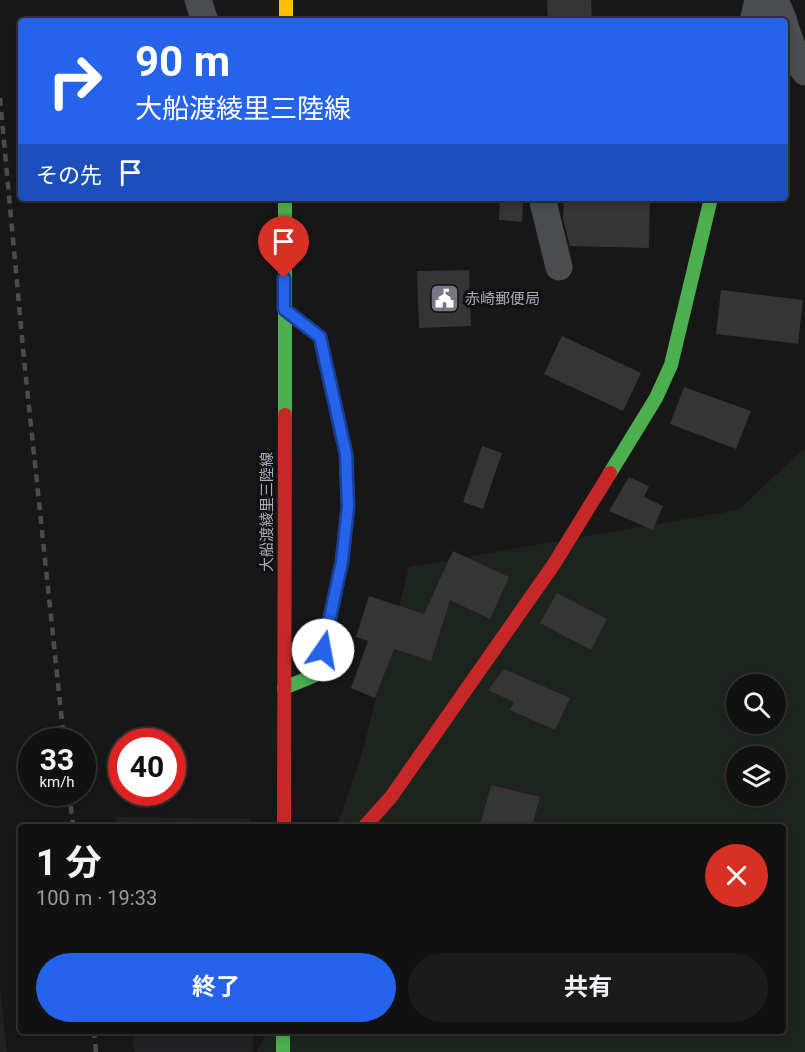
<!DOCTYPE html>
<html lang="ja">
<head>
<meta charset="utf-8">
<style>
  :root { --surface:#111; --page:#1a1a1a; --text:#f1f3f6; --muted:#9c9d9f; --line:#303131; --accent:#2563eb }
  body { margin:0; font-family:Roboto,"Noto Sans JP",sans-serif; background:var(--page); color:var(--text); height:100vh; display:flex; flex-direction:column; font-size:22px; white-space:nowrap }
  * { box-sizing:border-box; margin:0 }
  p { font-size:20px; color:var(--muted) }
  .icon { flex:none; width:33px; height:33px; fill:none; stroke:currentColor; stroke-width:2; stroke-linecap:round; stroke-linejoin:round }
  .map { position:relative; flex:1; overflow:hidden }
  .panel { position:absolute; left:18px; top:824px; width:768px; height:210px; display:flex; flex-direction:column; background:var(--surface); border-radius:6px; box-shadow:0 3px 9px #0003,0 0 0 2px var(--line) }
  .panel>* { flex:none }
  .hud { position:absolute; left:18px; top:18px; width:770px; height:183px; border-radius:6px; box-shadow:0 3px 9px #0003,0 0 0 2px var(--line); background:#2563eb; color:#fff; overflow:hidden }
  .tools { position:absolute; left:726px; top:674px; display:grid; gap:12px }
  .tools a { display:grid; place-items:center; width:60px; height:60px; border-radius:50%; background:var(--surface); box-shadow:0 3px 9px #0003,0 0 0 2px var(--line); font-size:30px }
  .speed { position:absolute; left:18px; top:728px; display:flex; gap:12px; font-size:30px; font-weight:700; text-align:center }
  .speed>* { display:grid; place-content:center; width:78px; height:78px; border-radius:50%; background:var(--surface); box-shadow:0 3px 9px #0003,0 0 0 2px var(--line); line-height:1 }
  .speed small { font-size:15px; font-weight:400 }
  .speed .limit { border:9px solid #d22; background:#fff; color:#111 }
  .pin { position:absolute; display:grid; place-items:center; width:51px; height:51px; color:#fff; margin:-62px -26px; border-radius:50% 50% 50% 0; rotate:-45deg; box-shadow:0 0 6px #0007 }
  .pin .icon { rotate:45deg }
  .me { position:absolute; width:66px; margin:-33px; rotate:12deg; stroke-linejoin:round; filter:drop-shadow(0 0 4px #0008) }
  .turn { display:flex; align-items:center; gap:21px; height:126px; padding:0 18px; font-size:27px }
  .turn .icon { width:78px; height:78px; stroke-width:2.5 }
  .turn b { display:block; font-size:42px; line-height:51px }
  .then { display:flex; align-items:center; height:57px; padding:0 18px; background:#0003; gap:12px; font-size:22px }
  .round { display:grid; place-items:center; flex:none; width:63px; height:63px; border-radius:32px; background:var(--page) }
  .head { display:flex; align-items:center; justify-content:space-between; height:102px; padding:0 18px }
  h1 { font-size:36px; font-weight:700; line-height:45px }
  .action { display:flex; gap:12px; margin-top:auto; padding:12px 18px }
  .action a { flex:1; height:69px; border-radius:36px; background:var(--accent); color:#fff; font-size:24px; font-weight:700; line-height:69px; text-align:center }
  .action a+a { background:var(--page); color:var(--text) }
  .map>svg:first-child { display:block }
  .built { fill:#212123 }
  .green { fill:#1d241e; fill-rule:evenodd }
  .building { fill:#353536 }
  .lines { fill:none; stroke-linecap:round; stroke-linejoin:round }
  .street { stroke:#4b4c50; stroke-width:27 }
  .fast { stroke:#4caf50; stroke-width:14 }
  .slow { stroke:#ffc107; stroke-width:14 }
  .jam { stroke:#c62828; stroke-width:14 }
  .rail { stroke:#4b4c4f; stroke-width:4.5; stroke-dasharray:8 6; stroke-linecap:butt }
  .route-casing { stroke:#184099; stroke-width:15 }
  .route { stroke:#2563eb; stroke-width:10 }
  .labels { text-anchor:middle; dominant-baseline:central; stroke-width:6; stroke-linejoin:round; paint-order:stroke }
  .poi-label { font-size:15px; fill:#a8adb8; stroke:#111113; text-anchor:start }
  .street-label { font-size:15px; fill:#a8adb8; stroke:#111113 }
</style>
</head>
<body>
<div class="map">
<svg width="805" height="1052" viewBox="0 0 805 1052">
  <rect width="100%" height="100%" fill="#171717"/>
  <path class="built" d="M 116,817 L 251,819 L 251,826 L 117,826 Z
    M 0,989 L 7,1052 L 0,1052 Z
    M 132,1031 L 253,1031 L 253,1052 L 135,1052 Z"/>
  <path class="green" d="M 805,448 L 805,1052 L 257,1052 L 268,1030 L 783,1030 L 783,826 L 337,826 L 362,753 L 409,567 L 738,510 ZM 736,684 L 776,684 L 776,723 L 736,723 ZM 736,756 L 776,756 L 776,795 L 736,795 Z"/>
  <path class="building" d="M 547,0 L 591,0 L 592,21 L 548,21 Z
    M 500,198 L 523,198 L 522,222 L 499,220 Z
    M 564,198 L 650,198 L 649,248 L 570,246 L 563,219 Z
    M 469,270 L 471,326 L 419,328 L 417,271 Z
    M 721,290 L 803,300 L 798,344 L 716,334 Z
    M 562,336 L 641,373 L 623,411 L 544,374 Z
    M 684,387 L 751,411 L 736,449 L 670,424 Z
    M 482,446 L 502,453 L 483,509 L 463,502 Z
    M 629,477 L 649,486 L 644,497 L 663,506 L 653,530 L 609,511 Z
    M 453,551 L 509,577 L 490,619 L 450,600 L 431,661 L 394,649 L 375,698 L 351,688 L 368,641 L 356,637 L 369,596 L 424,614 Z
    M 557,593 L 607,619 L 591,650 L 540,623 Z
    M 504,669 L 570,698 L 555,730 L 510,710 L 514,702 L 488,690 Z
    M 491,785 L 540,797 L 532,826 L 501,826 L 481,822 Z"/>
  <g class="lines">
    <path class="street" d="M 198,0 L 205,21
      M 775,0 L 784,21
      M 753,21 L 758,0
      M 784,23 L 798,63 L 805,72
      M 542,198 L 559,267"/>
    <path class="fast" d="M 284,309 L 320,337 L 346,454 L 348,507 L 342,561 L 323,650 L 313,676 L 284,688
      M 285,415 L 285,198
      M 610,473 L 656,398 L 671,365 L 711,198
      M 283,1030 L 283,1052"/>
    <path class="slow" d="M 286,0 L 286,21"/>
    <path class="jam" d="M 284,826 L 285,415
      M 365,826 L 391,797 L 554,564 L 610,473"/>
    <path class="rail" d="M 0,98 L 24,359 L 64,741
      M 69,792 L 73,826
      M 94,1030 L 96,1052"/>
  </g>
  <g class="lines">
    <defs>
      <path id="route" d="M 284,278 L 284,309 L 320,337 L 346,454 L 348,507 L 342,561 L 323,650"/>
    </defs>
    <use href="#route" class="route-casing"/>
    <use href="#route" class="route"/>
  </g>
  <defs>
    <symbol id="civic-square" viewBox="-11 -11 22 22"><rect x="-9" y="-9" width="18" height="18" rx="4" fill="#757880" stroke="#111113"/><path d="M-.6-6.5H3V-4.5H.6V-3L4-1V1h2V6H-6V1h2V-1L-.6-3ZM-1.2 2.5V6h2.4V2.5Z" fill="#fff"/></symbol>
  </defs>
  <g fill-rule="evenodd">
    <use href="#civic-square" x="428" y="282" width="33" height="33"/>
  </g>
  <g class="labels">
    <g class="poi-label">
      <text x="465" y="299">赤崎郵便局</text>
    </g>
    <g class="street-label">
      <text transform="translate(267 512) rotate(-90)">大船渡綾里三陸線</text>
    </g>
  </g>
</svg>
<div class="tools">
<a><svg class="icon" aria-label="search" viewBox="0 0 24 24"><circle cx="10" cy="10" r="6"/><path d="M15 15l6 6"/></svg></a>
<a><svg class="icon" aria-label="layers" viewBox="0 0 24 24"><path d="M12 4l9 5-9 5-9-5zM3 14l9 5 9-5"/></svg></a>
</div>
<div class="speed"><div>33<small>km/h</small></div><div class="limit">40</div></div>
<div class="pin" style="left:284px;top:278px;background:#d93025"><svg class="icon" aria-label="arrive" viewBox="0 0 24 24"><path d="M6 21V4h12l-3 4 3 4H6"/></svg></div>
<svg class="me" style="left:323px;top:650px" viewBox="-20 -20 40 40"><circle r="19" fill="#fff"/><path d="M0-13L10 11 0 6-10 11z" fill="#2563eb"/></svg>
<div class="hud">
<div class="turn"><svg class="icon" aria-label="right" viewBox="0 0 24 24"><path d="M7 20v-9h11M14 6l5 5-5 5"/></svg><div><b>90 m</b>大船渡綾里三陸線</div></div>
<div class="then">その先<svg class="icon" aria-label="arrive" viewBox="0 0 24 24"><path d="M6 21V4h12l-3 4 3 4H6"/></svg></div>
</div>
<section class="panel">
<div class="head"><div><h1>1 分</h1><p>100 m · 19:33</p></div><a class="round" style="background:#d93025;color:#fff"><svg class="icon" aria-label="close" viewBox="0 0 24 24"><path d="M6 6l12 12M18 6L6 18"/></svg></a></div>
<div class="action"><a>終了</a><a>共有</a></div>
</section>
</div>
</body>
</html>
